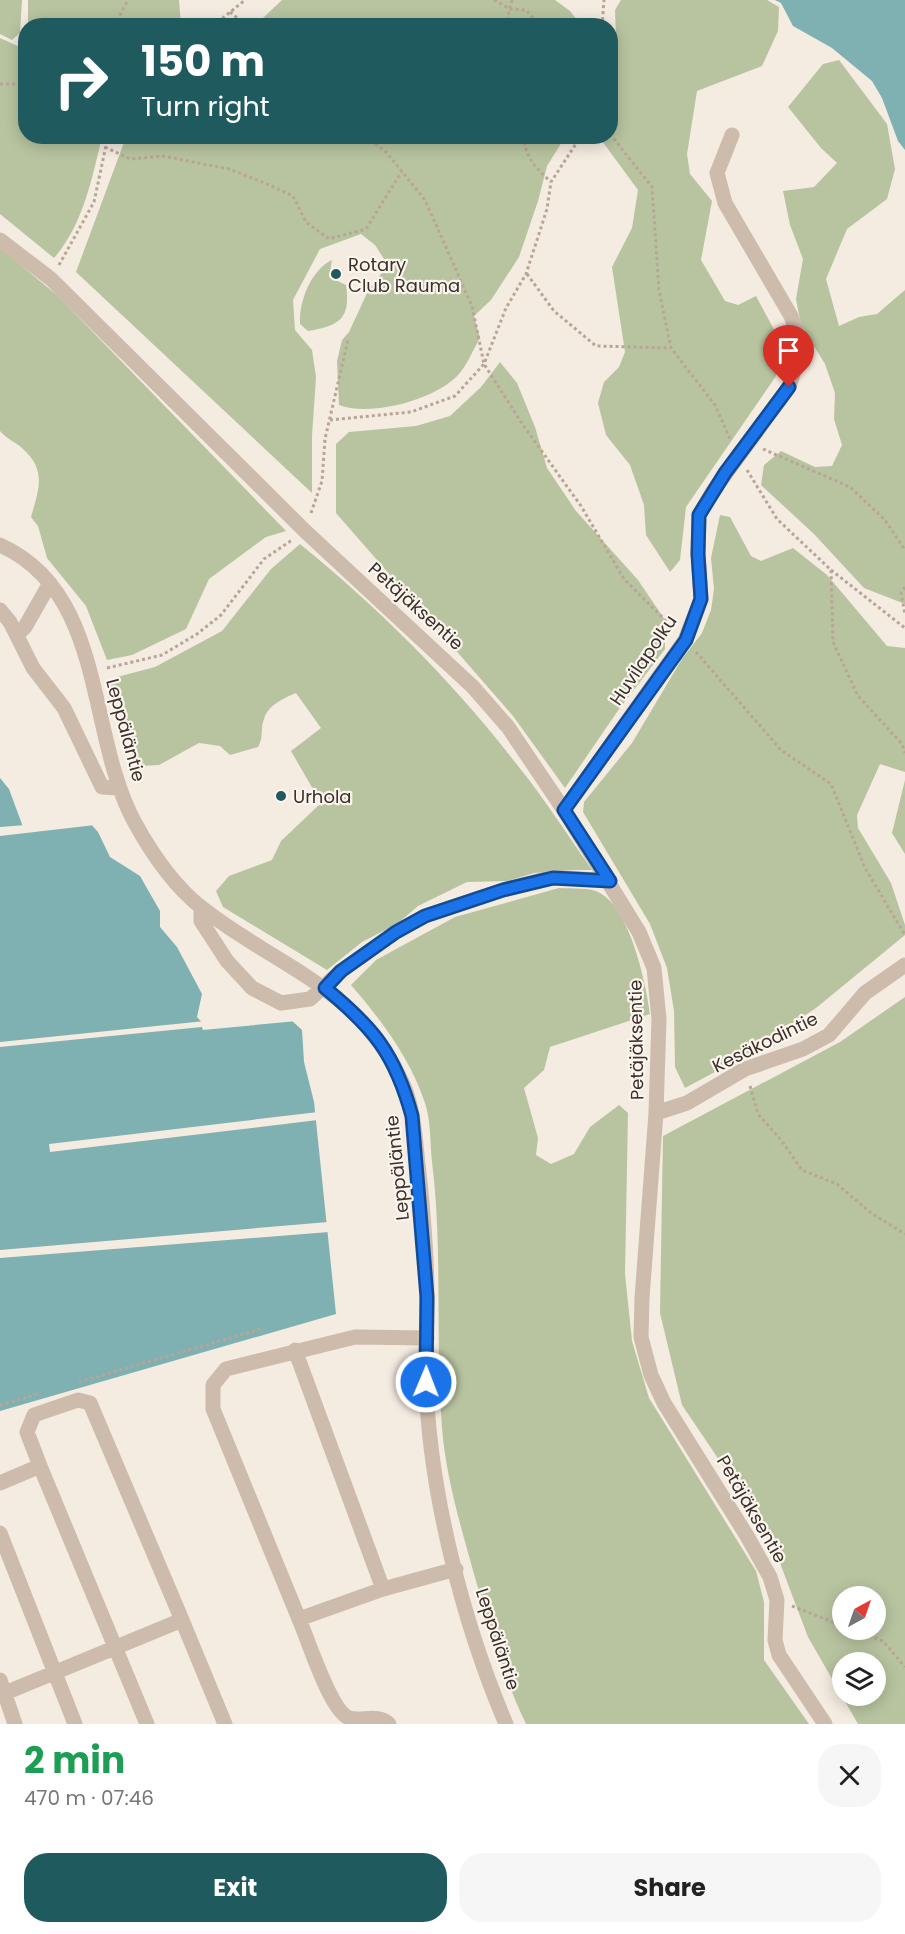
<!DOCTYPE html>
<html lang="en">
<head>
<meta charset="utf-8">
<style>
  :root { --surface:#fff; --page:#f6f6f6; --text:#222; --muted:#767676; --accent:#1f5a5e }
  body { margin:0; font-family:Poppins,sans-serif; background:var(--page); color:var(--text); height:100vh; display:flex; flex-direction:column; font-size:22px; white-space:nowrap }
  * { box-sizing:border-box; margin:0 }
  p { font-size:20px; color:var(--muted) }
  .icon { flex:none; width:33px; height:33px; fill:none; stroke:currentColor; stroke-width:2; stroke-linecap:round; stroke-linejoin:round }
  .map { position:relative; height:1724px; overflow:hidden }
  .drawer { display:flex; flex-direction:column; background:var(--surface); flex:1 }
  .drawer>* { flex:none }
  .guide { position:absolute; left:18px; top:18px; width:600px; height:126px; border-radius:24px; box-shadow:0 3px 15px #0003; background:#1f5a5e; color:#fff; overflow:hidden }
  .needle { width:39px; rotate:40deg }
  .controls { position:absolute; left:832px; top:1586px; display:grid; gap:12px }
  .controls a { display:grid; place-items:center; width:54px; height:54px; border-radius:50%; background:var(--surface); box-shadow:0 3px 15px #0003; font-size:30px }
  .pin { position:absolute; display:grid; place-items:center; width:51px; height:51px; color:#fff; margin:-62px -26px; border-radius:50% 50% 50% 0; rotate:-45deg; box-shadow:0 0 6px #0007 }
  .pin .icon { rotate:45deg }
  .me { position:absolute; width:66px; margin:-33px; rotate:1deg; stroke-linejoin:round; filter:drop-shadow(0 0 4px #0008) }
  .turn { display:flex; align-items:center; gap:21px; height:126px; padding:0 24px; font-size:27px }
  .turn .icon { width:78px; height:78px; stroke-width:2.5 }
  .turn b { display:block; font-size:42px; line-height:51px }
  .round { display:grid; place-items:center; flex:none; width:63px; height:63px; border-radius:24px; background:var(--page) }
  .summary { display:flex; align-items:center; justify-content:space-between; height:102px; padding:0 24px }
  h1 { font-size:36px; font-weight:700; line-height:45px; color:#1e9e55 }
  .cta { display:flex; gap:12px; margin-top:auto; padding:12px 24px }
  .cta a { flex:1; height:69px; border-radius:24px; background:var(--accent); color:#fff; font-size:24px; font-weight:700; line-height:69px; text-align:center }
  .cta a+a { background:var(--page); color:var(--text) }
  .map>svg:first-child { display:block }
  .green { fill:#b8c4a0; fill-rule:evenodd }
  .water { fill:#7fb0b2 }
  .pier { fill:#f4ebe1 }
  .lines { fill:none; stroke-linecap:round; stroke-linejoin:round }
  .path { stroke:#b9a596; stroke-width:3; stroke-dasharray:3 3; stroke-linecap:butt }
  .minor { stroke:#cdbbac; stroke-width:15 }
  .route-casing { stroke:#114b97; stroke-width:15 }
  .route { stroke:#1a73e8; stroke-width:10 }
  .poi-dot { fill:#1f5a5e; stroke:#fbf5ee; stroke-width:2 }
  .labels { text-anchor:middle; dominant-baseline:central; stroke-width:4.5; stroke-linejoin:round; paint-order:stroke }
  .poi-label { font-size:18px; fill:#3b302b; stroke:#fbf5ee; text-anchor:start }
  .street-label { font-size:18px; fill:#3b302b; stroke:#fbf5ee }
</style>
</head>
<body>
<div class="map">
<svg width="905" height="1724" viewBox="0 0 905 1724">
  <rect width="100%" height="100%" fill="#f4ebe1"/>
  <path class="green" d="M 0,0 L 22,0 L 20,33 L 12,40 L 0,34 Z
    M 28,0 L 179,0 L 181,25 L 28,25 Z
    M 282,0 L 555,0 L 570,11 L 581,25 L 259,25 L 263,18 Z
    M 621,0 L 767,0 L 779,7 L 778,31 L 762,66 L 697,91 L 687,154 L 690,174 L 712,201 L 701,260 L 725,301 L 738,305 L 756,296 L 778,337 L 776,376 L 686,507 L 680,560 L 670,572 L 646,535 L 644,505 L 630,465 L 606,435 L 598,403 L 604,382 L 619,367 L 625,352 L 612,267 L 632,228 L 638,190 L 602,141 L 603,137 L 610,136 L 611,107 L 618,88 L 615,10 Z
    M 0,38 L 18,46 L 25,44 L 26,136 L 102,137 C 92,178 83,225 54,258 L 0,214 Z
    M 839,60 L 887,124 L 895,169 L 887,199 L 847,229 L 826,279 L 839,326 L 859,317 L 877,314 L 905,290 L 905,604 L 864,588 L 814,534 L 761,485 L 764,465 L 781,451 L 815,467 L 832,466 L 842,445 L 834,419 L 835,393 L 825,364 L 801,325 L 796,299 L 803,259 L 790,225 L 783,191 L 814,187 L 837,163 L 821,148 L 788,107 L 823,64 Z
    M 325,136 L 333,141 L 345,136 L 565,137 L 547,166 L 538,201 L 519,257 L 491,300 L 474,316 L 480,338 C 473,350 467,365 459,374 C 436,400 370,417 339,405 L 337,361 L 342,340 L 349,332 L 368,291 L 388,265 L 375,245 L 361,234 L 320,249 L 293,300 L 295,330 L 312,350 L 316,377 L 312,436 L 312,493 L 76,272 L 126,137 Z
    M 0,248 L 58,296 L 286,531 L 266,537 L 209,579 L 186,629 L 132,655 L 107,660 L 86,606 L 47,558 L 38,526 L 31,517 C 39,489 47,470 22,448 C 14,441 7,439 0,431 Z
    M 332,260 L 329,277 L 346,285 C 351,319 339,326 308,331 L 300,324 C 299,301 311,270 332,260 Z
    M 500,362 L 517,383 L 535,427 L 547,468 L 576,511 L 638,580 L 665,620 L 665,649 L 617,712 L 565,788 L 513,716 L 336,513 L 336,444 L 349,432 L 416,426 L 450,416 L 481,387 Z
    M 720,515 L 730,517 L 751,556 L 761,561 L 793,548 L 827,575 L 887,646 L 905,648 L 905,772 L 880,764 L 857,815 L 858,828 L 891,883 L 905,925 L 905,935 L 816,1008 L 741,1058 L 685,1088 L 675,1067 L 674,1011 L 667,968 L 650,924 L 583,812 L 584,802 L 632,743 L 682,659 L 702,633 L 711,610 L 714,589 L 711,558 Z
    M 300,544 C 381,610 454,683 518,766 C 545,799 568,836 592,870 L 568,870 L 534,873 L 507,881 L 467,882 L 418,906 L 397,924 L 362,942 L 327,970 L 223,907 L 216,891 L 229,876 L 272,860 L 281,841 L 321,803 L 291,751 L 321,728 L 296,693 C 284,698 268,705 264,719 C 260,729 264,737 258,747 L 230,755 L 220,746 L 199,743 L 159,765 L 140,766 L 132,756 L 123,712 L 110,684 L 117,677 L 155,667 L 222,631 L 271,569 Z
    M 905,780 L 905,854 L 892,833 Z
    M 559,888 C 572,889 590,887 600,893 C 630,909 646,983 650,1014 L 550,1047 L 544,1070 L 524,1088 L 538,1138 L 536,1155 L 551,1164 L 574,1154 L 590,1127 L 619,1105 L 628,1113 L 625,1274 L 632,1341 L 649,1398 L 756,1571 L 764,1602 L 764,1660 L 809,1724 L 526,1724 C 503,1676 489,1625 474,1574 C 461,1527 446,1478 442,1428 C 435,1340 443,1250 432,1162 C 430,1143 431,1121 425,1103 C 410,1058 382,1021 351,985 L 376,960 L 455,917 Z
    M 905,997 L 905,1724 L 858,1724 L 808,1637 L 769,1534 L 682,1405 L 660,1313 L 663,1136 L 840,1042 ZM 843,1596 L 876,1596 L 876,1629 L 843,1629 ZM 843,1662 L 876,1662 L 876,1695 L 843,1695 Z"/>
  <path class="water" d="M 775,0 L 905,0 L 905,150 L 898,141 L 882,98 L 872,81 L 832,48 L 793,26 L 781,3 Z
    M 0,778 L 9,789 L 23,827 L 90,823 L 98,832 L 110,857 L 140,876 L 160,911 L 160,927 L 177,947 L 202,994 L 197,1017 L 207,1028 L 290,1019 L 302,1030 L 304,1062 L 314,1102 L 336,1314 L 0,1411 Z"/>
  <path class="pier" d="M 90,820 L 95,825 L 0,836 L 0,827 Z
    M 290,1016 L 297,1021 L 203,1030 L 202,1027 L 0,1047 L 0,1042 L 205,1021 L 208,1025 Z
    M 318,1112 L 318,1120 L 50,1152 L 49,1144 Z
    M 328,1222 L 329,1232 L 0,1258 L 0,1250 Z"/>
  <g class="lines">
    <path class="path" d="M 494,0 L 510,9 L 526,10 L 541,26
      M 230,12 L 247,26
      M 114,26 L 128,0
      M 213,26 L 245,0
      M 505,26 L 512,0
      M 602,26 L 604,0
      M 0,84 L 26,84
      M 610,134 L 652,187 L 659,290 L 671,348 L 715,405 L 731,441
      M 366,136 L 387,153 L 425,200 L 472,306 L 484,364 L 523,425 L 581,506 L 624,579 L 673,628
      M 524,136 C 525,158 536,168 551,182
      M 105,147 L 130,159 L 163,156 L 229,169 L 265,183 L 293,196 L 306,222 L 329,239 L 366,229 L 402,171
      M 59,265 L 94,202 L 108,136
      M 527,274 L 554,311 L 596,346 L 671,348
      M 330,420 L 411,412 L 455,396 L 484,364 L 506,308 L 526,274 L 547,209 L 551,182 L 581,136
      M 763,449 L 850,487 L 885,520 L 905,550
      M 747,470 L 777,519 L 831,570 L 833,642 L 858,696 L 902,744 L 905,753
      M 311,513 L 322,481 L 325,439 L 348,340
      M 831,570 L 905,628
      M 905,587 L 901,593 L 905,614
      M 696,652 L 781,750 L 831,784 L 865,868 L 905,935
      M 107,668 L 162,655 L 197,634 L 221,615 L 264,559 L 292,540
      M 750,1086 L 758,1114 L 781,1140 L 802,1170 L 837,1184 L 871,1213 L 905,1234
      M 79,1382 L 264,1328
      M 0,1405 L 41,1393
      M 792,1606 L 843,1626
      M 852,1629 L 883,1641 L 905,1667"/>
    <path class="minor" d="M 0,240 L 51,279 L 305,531 L 473,687 L 508,727 L 564,810 L 639,932 L 654,968 L 659,1019 L 656,1113 L 642,1298 L 641,1337 L 651,1375 L 664,1403 L 747,1536 L 770,1577 L 777,1600 L 775,1640 L 779,1655 L 825,1724
      M 0,545 C 107,593 86,734 135,823 C 152,854 174,886 202,908 C 277,967 361,988 403,1084 C 414,1109 415,1137 418,1164 C 423,1208 427,1255 427,1299 C 427,1327 425,1354 426,1381 C 429,1491 463,1623 506,1724
      M 0,610 L 10,622 L 33,668 L 64,708 L 102,787 L 119,788
      M 17,635 L 25,627 L 50,583
      M 564,810 L 685,640 L 701,599 L 698,554 L 699,515 L 713,491 L 789,387 L 798,358 L 798,337 L 791,316 L 725,203 L 717,173 L 732,135
      M 201,908 L 201,921 L 227,961 L 252,988 L 281,1003 L 310,999 L 341,971 L 396,932 L 425,916 L 503,890 L 553,877 L 610,881
      M 656,1113 L 687,1103 L 745,1069 L 803,1049 L 829,1035 L 865,993 L 905,965
      M 295,1350 L 383,1589 L 299,1619 L 213,1409 L 213,1385 L 226,1369 L 355,1337 L 427,1338
      M 40,1466 L 147,1724
      M 0,1483 L 40,1466 L 27,1432 L 34,1415 L 78,1400 L 90,1403 L 182,1620
      M 0,1533 L 75,1724
      M 383,1589 L 456,1569
      M 299,1619 C 308,1639 330,1711 349,1718 C 362,1722 378,1713 389,1724
      M 0,1680 L 15,1724
      M 0,1695 L 182,1620 L 225,1724"/>
  </g>
  <g class="lines">
    <defs>
      <path id="route" d="M 426,1382 L 427,1297 L 412,1116 C 395,1054 374,1028 325,988 L 341,971 L 396,932 L 425,916 L 503,890 L 553,878 L 610,881 L 564,810 L 686,640 L 701,599 L 698,554 L 699,515 L 725,473 L 789,387"/>
    </defs>
    <use href="#route" class="route-casing"/>
    <use href="#route" class="route"/>
  </g>
  <g class="poi-dot">
    <circle cx="336" cy="274" r="6"/>
    <circle cx="281" cy="796" r="6"/>
  </g>
  <g class="labels">
    <g class="poi-label">
      <text x="348" y="264">Rotary<tspan x="348" dy="21">Club Rauma</tspan></text>
      <text x="293" y="796">Urhola</text>
    </g>
    <g class="street-label">
      <text transform="translate(416 606) rotate(42)">Petäjäksentie</text>
      <text transform="translate(643 660) rotate(-56)">Huvilapolku</text>
      <text transform="translate(126 730) rotate(75)">Leppäläntie</text>
      <text transform="translate(636 1040) rotate(-91)">Petäjäksentie</text>
      <text transform="translate(765 1042) rotate(-26)">Kesäkodintie</text>
      <text transform="translate(397 1168) rotate(-96)">Leppäläntie</text>
      <text transform="translate(752 1509) rotate(60)">Petäjäksentie</text>
      <text transform="translate(498 1639) rotate(72)">Leppäläntie</text>
    </g>
  </g>
</svg>
<div class="controls">
<a><svg class="needle" viewBox="-14 -14 28 28"><path d="M0-13l5 13h-10z" fill="#e53935"/><path d="M0 13l5-13h-10z" fill="#767676"/></svg></a>
<a><svg class="icon" aria-label="layers" viewBox="0 0 24 24"><path d="M12 4l9 5-9 5-9-5zM3 14l9 5 9-5"/></svg></a>
</div>
<div class="pin" style="left:789px;top:387px;background:#d93025"><svg class="icon" aria-label="arrive" viewBox="0 0 24 24"><path d="M6 21V4h12l-3 4 3 4H6"/></svg></div>
<svg class="me" style="left:426px;top:1382px" viewBox="-20 -20 40 40"><circle r="17" fill="#1a73e8" stroke="#fff" stroke-width="3"/><path d="M0-11L8 9 0 5-8 9z" fill="#fff"/></svg>
<div class="guide">
<div class="turn"><svg class="icon" aria-label="right" viewBox="0 0 24 24"><path d="M7 20v-9h11M14 6l5 5-5 5"/></svg><div><b>150 m</b>Turn right</div></div>
</div>
</div>
<section class="drawer">
<div class="summary"><div><h1>2 min</h1><p>470 m · 07:46</p></div><a class="round"><svg class="icon" aria-label="close" viewBox="0 0 24 24"><path d="M6 6l12 12M18 6L6 18"/></svg></a></div>
<div class="cta"><a>Exit</a><a>Share</a></div>
</section>
</body>
</html>
